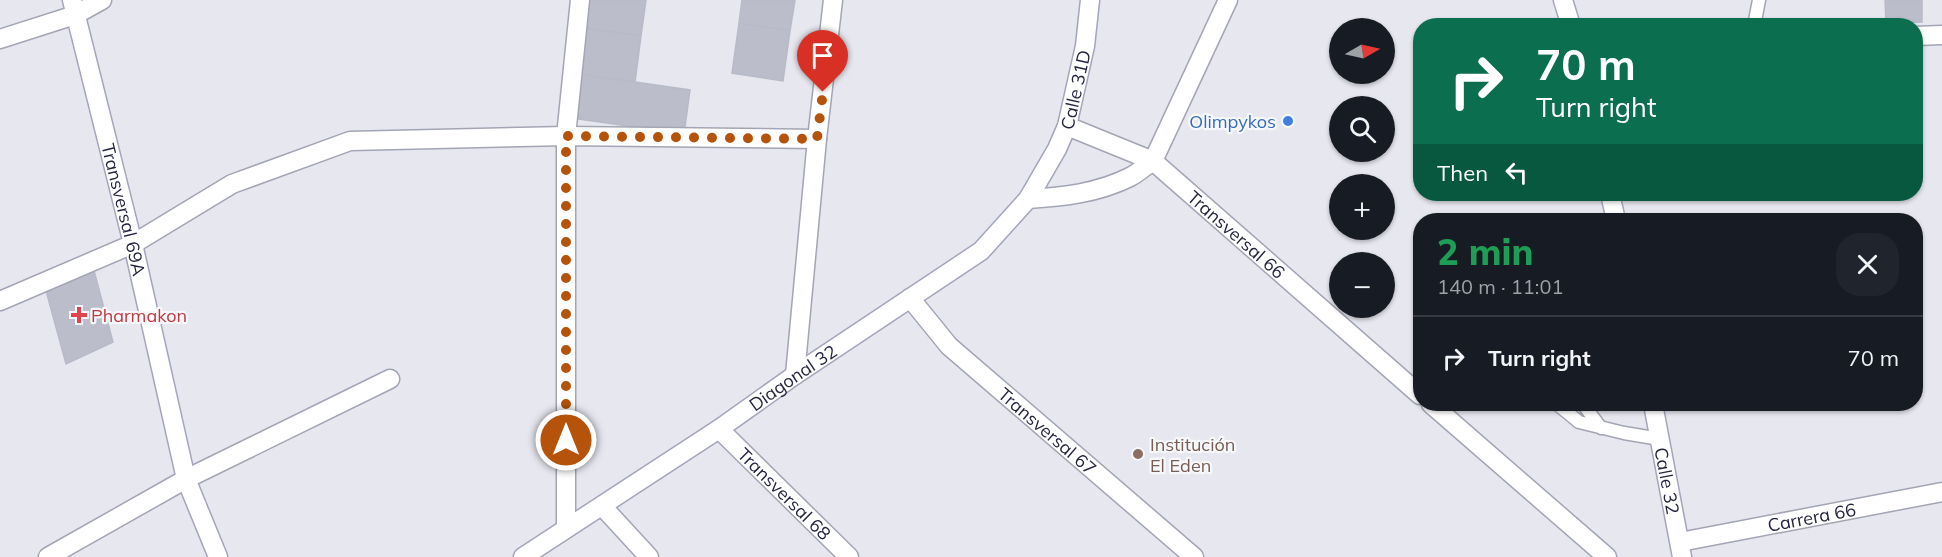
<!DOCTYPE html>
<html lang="en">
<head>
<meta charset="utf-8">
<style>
  :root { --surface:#171b24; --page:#20242c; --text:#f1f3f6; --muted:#9ea1a6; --line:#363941 }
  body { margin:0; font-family:Mulish,sans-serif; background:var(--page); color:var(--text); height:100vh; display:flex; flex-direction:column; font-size:22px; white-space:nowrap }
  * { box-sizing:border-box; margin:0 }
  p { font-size:20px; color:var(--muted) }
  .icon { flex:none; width:33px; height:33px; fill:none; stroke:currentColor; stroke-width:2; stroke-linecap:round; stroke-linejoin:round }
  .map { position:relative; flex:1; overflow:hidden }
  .panel { position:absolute; left:1413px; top:213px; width:510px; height:198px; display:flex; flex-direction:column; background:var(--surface); border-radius:24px; box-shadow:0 2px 4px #0004 }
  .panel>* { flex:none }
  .banner { position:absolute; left:1413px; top:18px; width:510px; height:183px; border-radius:24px; box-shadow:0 2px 4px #0004; background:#0b6e4f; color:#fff; overflow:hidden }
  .needle { width:39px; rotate:81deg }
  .fabs { position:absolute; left:1329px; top:18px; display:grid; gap:12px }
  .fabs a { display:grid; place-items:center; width:66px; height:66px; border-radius:50%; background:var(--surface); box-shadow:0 2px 4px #0004; font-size:30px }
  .pin { position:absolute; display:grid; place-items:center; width:51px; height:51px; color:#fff; margin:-62px -26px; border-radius:50% 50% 50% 0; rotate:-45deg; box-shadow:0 0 6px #0007 }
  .pin .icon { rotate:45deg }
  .me { position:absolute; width:66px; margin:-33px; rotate:0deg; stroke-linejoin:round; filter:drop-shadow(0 0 4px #0008) }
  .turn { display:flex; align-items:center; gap:21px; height:126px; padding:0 24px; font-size:27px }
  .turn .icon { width:78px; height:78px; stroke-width:2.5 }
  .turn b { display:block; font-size:42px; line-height:51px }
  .then { display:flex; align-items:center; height:57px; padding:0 24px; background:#0003; gap:12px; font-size:22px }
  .round { display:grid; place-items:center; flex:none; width:63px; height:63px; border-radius:24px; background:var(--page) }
  .overview { display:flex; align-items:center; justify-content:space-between; height:102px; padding:0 24px }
  h1 { font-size:36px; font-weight:800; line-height:45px; color:#1e9e55 }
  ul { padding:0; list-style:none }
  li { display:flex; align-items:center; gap:18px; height:84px; padding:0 24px; border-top:2px solid var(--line) }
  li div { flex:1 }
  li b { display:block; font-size:22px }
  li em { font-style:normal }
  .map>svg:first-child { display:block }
  .building { fill:#bbbdca; stroke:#b8bac9; stroke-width:1.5 }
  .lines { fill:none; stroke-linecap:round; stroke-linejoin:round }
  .lane-casing { stroke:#a4a5b4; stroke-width:15 }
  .street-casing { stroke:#a4a5b4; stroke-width:21 }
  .secondary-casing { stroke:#a4a5bb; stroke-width:21 }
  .lane { stroke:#fff; stroke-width:12 }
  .street { stroke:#fff; stroke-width:18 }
  .secondary { stroke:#fff; stroke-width:18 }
  .route { stroke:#b45309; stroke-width:10; stroke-dasharray:0 18 }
  .shop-dot { fill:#3f7fe0; stroke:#f7f8fb; stroke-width:2 }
  .health-dot { fill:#e0444e; stroke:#f7f8fb; stroke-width:2 }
  .education-dot { fill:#8d6e63; stroke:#f7f8fb; stroke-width:2 }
  .labels { text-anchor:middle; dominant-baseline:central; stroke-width:4.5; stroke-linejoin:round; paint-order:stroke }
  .street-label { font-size:18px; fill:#242442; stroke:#f7f8fb }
  .shop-label { font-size:18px; fill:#366cbe; stroke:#f7f8fb; text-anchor:end }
  .health-label { font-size:18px; fill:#be3a42; stroke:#f7f8fb; text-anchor:start }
  .education-label { font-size:18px; fill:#785e54; stroke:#f7f8fb; text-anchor:start }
</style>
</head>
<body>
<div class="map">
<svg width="1942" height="557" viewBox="0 0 1942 557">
  <rect width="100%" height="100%" fill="#e6e7ef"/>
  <path class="building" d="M 589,0 L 646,0 L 641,36 L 585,28 Z
    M 742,0 L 795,0 L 790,31 L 739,23 Z
    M 1885,0 L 1922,0 L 1922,22 L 1886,23 Z
    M 739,23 L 790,31 L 783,81 L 732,73 Z
    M 585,28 L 641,36 L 635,82 L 579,74 Z
    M 579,74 L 690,90 L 684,134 L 572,118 Z
    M 93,267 L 113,342 L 66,364 L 45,287 Z"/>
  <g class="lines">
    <defs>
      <path id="lane" d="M 1754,26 L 1759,0
        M 1557,404 L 1579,422 L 1624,433 L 1660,439
        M 1583,404 L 1601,428"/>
      <g id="street">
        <path d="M 1916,36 L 1942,35"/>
        <path d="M 0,39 L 75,15 L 102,0"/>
        <path id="s1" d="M 1067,126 L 1153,161 L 1420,395"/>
        <path d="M 1028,199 C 1063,197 1098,193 1130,177 C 1138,173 1145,166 1153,161 L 1228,0"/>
        <path id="s2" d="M 910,298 L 949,346 L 1194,557"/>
        <path d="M 0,301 L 133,244 L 232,184 L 350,141 L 566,136 L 817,139"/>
        <path d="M 795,375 L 817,139 L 833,0"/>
        <path d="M 1431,404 L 1607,557"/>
        <path id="s3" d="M 719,429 L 849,557"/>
        <path d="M 602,506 L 649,557"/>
        <path d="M 566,528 L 566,136 L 580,0"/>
        <path id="s4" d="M 1680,542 L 1942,492"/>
        <path d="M 48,557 L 186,479 L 390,379"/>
      </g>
      <g id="secondary">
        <path id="s5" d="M 72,0 L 133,244 L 186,479 L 218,557"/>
        <path d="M 1563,0 L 1571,26"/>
        <path d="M 1610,194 L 1616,220"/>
        <path id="s6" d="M 1653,404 L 1682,557"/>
        <path id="s7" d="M 523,557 L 719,429 L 795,375 L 981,251 L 1028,199 L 1057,149 L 1067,126 L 1085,46 L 1090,0"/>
      </g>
    </defs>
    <use href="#lane" class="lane-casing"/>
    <use href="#street" class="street-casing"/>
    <use href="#secondary" class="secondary-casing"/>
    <use href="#lane" class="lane"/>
    <use href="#street" class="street"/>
    <use href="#secondary" class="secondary"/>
  </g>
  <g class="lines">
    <path class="route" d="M 566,440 L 566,136 L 817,139 L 823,92"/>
  </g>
  <circle class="shop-dot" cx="1288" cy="121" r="6"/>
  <path class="health-dot" d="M76 306h6v6h6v6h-6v6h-6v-6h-6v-6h6z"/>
  <circle class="education-dot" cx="1138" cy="454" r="6"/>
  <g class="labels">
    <g class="street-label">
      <text stroke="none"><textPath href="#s7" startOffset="741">Calle 31D</textPath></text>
      <text stroke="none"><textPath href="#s5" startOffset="216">Transversal 69A</textPath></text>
      <text stroke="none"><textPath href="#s1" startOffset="204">Transversal 66</textPath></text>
      <text stroke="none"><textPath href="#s7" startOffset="324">Diagonal 32</textPath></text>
      <text stroke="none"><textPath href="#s2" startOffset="192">Transversal 67</textPath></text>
      <text stroke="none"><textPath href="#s6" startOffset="78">Calle 32</textPath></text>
      <text stroke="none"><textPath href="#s3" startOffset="92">Transversal 68</textPath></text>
      <text stroke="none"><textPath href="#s4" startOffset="134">Carrera 66</textPath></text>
    </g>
    <g class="shop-label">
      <text x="1276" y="121">Olimpykos</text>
    </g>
    <g class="health-label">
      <text x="91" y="315">Pharmakon</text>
    </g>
    <g class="education-label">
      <text x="1150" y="444">Institución<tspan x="1150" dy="21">El Eden</tspan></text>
    </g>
  </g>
</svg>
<div class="fabs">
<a><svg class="needle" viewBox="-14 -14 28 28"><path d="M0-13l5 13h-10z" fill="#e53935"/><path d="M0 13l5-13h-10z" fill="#9ea1a6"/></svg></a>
<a><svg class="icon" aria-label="search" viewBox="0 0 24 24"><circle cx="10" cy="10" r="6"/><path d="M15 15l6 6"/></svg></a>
<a>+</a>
<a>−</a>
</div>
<div class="pin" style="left:823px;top:92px;background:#d93025"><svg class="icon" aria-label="arrive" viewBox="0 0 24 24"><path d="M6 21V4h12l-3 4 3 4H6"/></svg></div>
<svg class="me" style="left:566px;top:440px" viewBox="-20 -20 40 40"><circle r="17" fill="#b45309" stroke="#fff" stroke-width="3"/><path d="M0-11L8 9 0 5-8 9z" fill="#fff"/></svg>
<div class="banner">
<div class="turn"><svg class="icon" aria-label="right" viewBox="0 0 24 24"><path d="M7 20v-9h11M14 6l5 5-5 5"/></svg><div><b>70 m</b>Turn right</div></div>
<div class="then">Then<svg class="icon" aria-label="left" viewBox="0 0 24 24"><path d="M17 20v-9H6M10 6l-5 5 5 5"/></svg></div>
</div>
<section class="panel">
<div class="overview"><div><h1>2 min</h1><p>140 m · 11:01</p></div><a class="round"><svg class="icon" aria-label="close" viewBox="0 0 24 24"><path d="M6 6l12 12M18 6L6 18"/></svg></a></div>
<ul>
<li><svg class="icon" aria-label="right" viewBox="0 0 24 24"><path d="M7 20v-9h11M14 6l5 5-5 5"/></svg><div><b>Turn right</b></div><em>70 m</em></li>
</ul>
</section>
</div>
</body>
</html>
